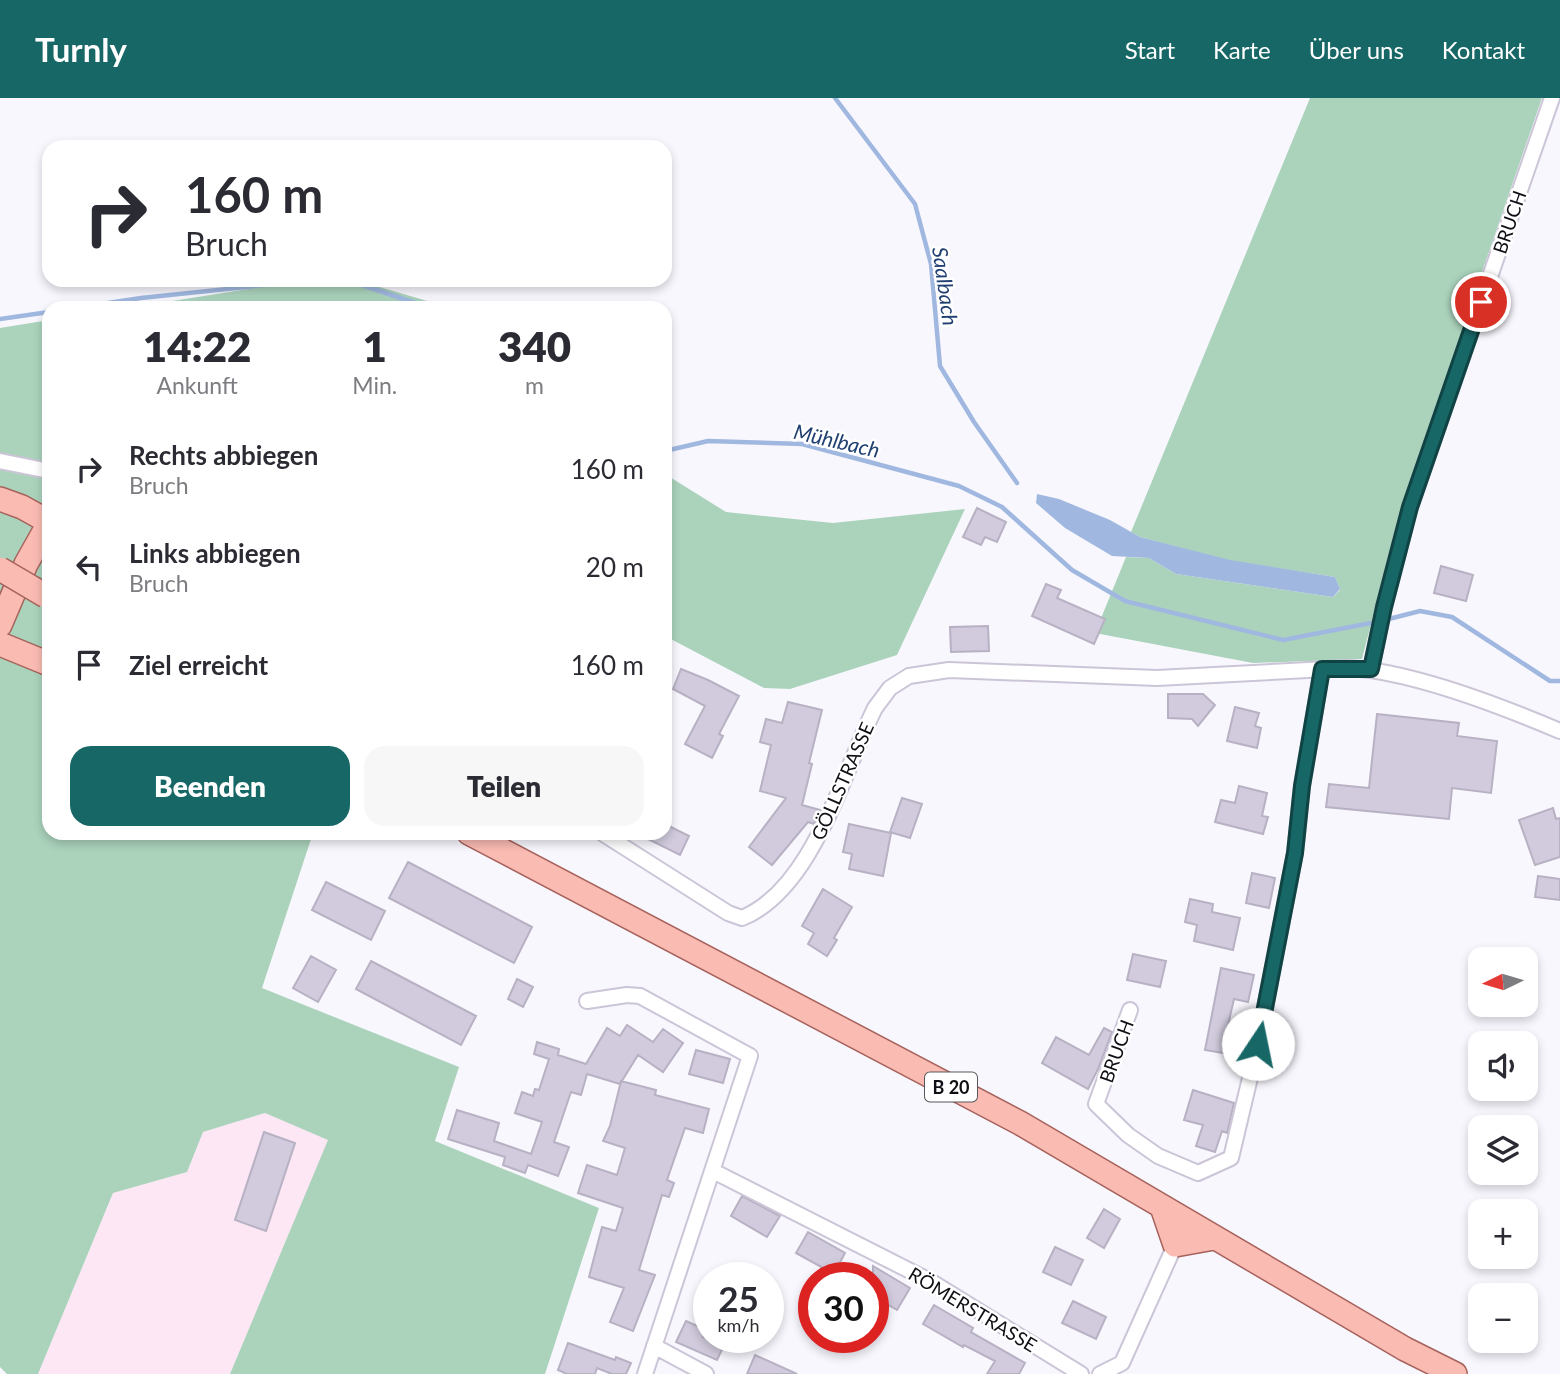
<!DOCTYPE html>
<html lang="de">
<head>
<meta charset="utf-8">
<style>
  :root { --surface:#fff; --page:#f7f7f7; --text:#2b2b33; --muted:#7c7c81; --accent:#186767 }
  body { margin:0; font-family:Lato,sans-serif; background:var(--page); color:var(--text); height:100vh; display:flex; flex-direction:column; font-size:26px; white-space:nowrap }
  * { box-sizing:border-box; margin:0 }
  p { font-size:23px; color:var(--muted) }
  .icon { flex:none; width:38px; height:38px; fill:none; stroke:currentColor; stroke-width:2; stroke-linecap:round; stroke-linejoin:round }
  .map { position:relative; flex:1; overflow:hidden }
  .drawer { position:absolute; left:42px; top:203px; width:630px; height:539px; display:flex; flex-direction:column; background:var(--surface); border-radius:21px; box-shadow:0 4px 10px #0003 }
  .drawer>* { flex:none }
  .guide { position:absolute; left:42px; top:42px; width:630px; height:147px; border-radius:21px; box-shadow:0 4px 10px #0003; background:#fff; color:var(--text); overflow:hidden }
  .needle { width:46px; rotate:265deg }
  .buttons { position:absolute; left:1468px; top:849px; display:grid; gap:14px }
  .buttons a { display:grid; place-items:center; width:70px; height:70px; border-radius:14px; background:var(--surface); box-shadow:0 4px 10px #0003; font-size:35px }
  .speed { position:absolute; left:693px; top:1164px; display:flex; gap:14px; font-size:35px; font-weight:700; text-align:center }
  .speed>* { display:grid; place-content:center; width:91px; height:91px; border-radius:50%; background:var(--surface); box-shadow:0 4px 10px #0003; line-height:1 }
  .speed small { font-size:18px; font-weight:400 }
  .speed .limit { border:10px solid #d22; background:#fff; color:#111 }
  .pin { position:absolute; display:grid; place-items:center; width:60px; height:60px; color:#fff; margin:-30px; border:4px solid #fff; border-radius:50%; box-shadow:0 2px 7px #0007 }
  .me { position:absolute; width:77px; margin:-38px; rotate:11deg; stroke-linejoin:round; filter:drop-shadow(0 0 5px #0008) }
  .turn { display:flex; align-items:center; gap:24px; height:147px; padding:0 28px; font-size:32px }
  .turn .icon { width:91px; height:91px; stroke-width:2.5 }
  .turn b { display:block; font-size:49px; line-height:60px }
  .eta { display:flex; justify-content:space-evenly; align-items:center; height:119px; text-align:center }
  .eta b { font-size:42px; font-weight:800; line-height:49px }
  .primary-button { display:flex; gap:14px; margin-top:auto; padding:14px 28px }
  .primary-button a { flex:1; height:80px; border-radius:21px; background:var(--accent); color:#fff; font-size:28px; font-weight:800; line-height:80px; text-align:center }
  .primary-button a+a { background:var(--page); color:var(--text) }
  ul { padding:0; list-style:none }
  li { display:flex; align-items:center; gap:21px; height:98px; padding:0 28px }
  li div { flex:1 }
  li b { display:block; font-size:26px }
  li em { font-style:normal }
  header { display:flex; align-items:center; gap:42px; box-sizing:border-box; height:98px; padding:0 35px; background:var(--accent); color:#fff }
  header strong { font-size:33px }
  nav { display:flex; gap:38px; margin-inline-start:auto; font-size:24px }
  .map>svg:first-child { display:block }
  .commercial { fill:#fde7f4 }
  .green { fill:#abd3bc }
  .water { fill:#a0b8e0 }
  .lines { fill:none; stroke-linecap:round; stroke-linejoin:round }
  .stream { stroke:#a0b8e0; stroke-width:4.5 }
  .building { fill:#d1cbdd; stroke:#b7b1c3; stroke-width:2 }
  .street-casing { stroke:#cbc5d7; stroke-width:18 }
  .primary-casing { stroke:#a6625b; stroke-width:26 }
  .street { stroke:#fff; stroke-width:14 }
  .primary { stroke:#fabbb3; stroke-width:23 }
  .primary-bridge-casing { stroke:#a6625b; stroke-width:26; stroke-linecap:butt }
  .primary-bridge { stroke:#fabbb3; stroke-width:23 }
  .route-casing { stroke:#104343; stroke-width:18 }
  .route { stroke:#186767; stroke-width:12 }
  .labels { text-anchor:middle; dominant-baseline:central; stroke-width:5; stroke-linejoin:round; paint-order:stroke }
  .shield { fill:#fff; stroke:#58575b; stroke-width:2 }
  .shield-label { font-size:18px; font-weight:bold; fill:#110f15 }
  .street-label { font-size:19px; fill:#110f15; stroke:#fff }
  .water-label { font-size:21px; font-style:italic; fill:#214072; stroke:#fff }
</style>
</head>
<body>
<header>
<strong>Turnly</strong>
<nav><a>Start</a><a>Karte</a><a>Über uns</a><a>Kontakt</a></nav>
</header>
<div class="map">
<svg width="1560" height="1276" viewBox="0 0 1560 1276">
  <rect width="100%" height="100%" fill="#f9f7fe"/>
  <path class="commercial" d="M 265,1015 L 329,1042 L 230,1276 L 38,1276 L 113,1095 L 187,1074 L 203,1034 Z"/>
  <path class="green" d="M 1310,0 L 1542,0 L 1402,406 L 1362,561 L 1253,565 L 1095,535 L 1126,459 L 1149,460 L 1176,476 L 1333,499 L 1340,492 L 1335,479 L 1230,463 L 1140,439 L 1131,434 Z
    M 305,182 L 356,182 L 451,210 L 128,210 Z
    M 49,222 L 49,735 L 313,735 L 262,890 L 459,969 L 435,1043 L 599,1110 L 545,1276 L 230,1276 L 328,1042 L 265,1015 L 203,1034 L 187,1074 L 113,1095 L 38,1276 L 7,1276 L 0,1269 L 0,230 Z
    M 665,376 L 726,414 L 833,425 L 965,411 L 897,557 L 790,591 L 764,590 L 665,538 Z"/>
  <path class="water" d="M 1037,396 L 1059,401 L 1110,422 L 1140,439 L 1230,462 L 1335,479 L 1340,491 L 1333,499 L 1176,476 L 1149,460 L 1112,458 L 1065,430 L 1036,405 Z"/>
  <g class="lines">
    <path class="stream" d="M 835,0 L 915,106 L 931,166 L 940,268 L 974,324 L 1017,385
      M 347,182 L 430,210
      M 75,210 L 141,200 L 312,182
      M 0,221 L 49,214
      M 665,353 L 708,343 L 802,346 L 959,388 L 1002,409 L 1072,472 L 1125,503 L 1283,542 L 1376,524
      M 1385,522 L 1420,513 L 1452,519 L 1550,583 L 1560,583"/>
  </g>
  <path class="building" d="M 977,410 L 1006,424 L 997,444 L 985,439 L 981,447 L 963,439 Z
    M 1441,468 L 1473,477 L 1466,503 L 1434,495 Z
    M 1046,486 L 1061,492 L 1057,500 L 1105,521 L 1094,546 L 1032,518 Z
    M 988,528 L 989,553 L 951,554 L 950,529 Z
    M 681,571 L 708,582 L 739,598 L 719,636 L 723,638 L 712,660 L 685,646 L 705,608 L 673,591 Z
    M 1168,596 L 1203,596 L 1215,607 L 1198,628 L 1192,621 L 1168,620 Z
    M 788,604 L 822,612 L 809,665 L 812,666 L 802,707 L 820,712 L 814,726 L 808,724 L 772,767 L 749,749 L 786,700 L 760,693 L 771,647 L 760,644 L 766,621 L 782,625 Z
    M 1235,609 L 1259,615 L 1255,628 L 1261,630 L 1257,650 L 1227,643 Z
    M 1377,616 L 1459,625 L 1457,638 L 1497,643 L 1491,695 L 1452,690 L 1449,721 L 1326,709 L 1329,686 L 1369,690 Z
    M 1239,688 L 1267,695 L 1262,718 L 1268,719 L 1263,736 L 1215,724 L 1221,702 L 1235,705 Z
    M 902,700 L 922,706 L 910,740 L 890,734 Z
    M 1553,710 L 1556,721 L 1560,720 L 1560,759 L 1535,767 L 1519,722 Z
    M 665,726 L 689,738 L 680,757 L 636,735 L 665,735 Z
    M 849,726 L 891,735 L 883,778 L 849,771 L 852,756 L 843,754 Z
    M 408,764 L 532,829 L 514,865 L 389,800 Z
    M 1252,775 L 1275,780 L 1269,810 L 1246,805 Z
    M 1538,778 L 1560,781 L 1560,802 L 1535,799 Z
    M 326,784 L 385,813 L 371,842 L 312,812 Z
    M 823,791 L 852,809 L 834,840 L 837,842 L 827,858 L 808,846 L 814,835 L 802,828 Z
    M 1190,801 L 1213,806 L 1212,814 L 1240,820 L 1233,852 L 1194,843 L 1197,827 L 1185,824 Z
    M 1133,856 L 1166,863 L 1160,889 L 1127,882 Z
    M 311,858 L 336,872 L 318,904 L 293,890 Z
    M 371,863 L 476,918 L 461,947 L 356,891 Z
    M 1221,870 L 1254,877 L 1248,904 L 1234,901 L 1228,927 L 1240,929 L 1235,957 L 1205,952 Z
    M 517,881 L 533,889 L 523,909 L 508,901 Z
    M 627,927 L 653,944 L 663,931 L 683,945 L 663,974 L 638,957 L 620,986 L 587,976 L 581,997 L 571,994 L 554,1044 L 569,1049 L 558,1078 L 528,1067 L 525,1075 L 503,1067 L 505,1059 L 448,1041 L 457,1012 L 499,1025 L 494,1043 L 531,1056 L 542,1024 L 515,1015 L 522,994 L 533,998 L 535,991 L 539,992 L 549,961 L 534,956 L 537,944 L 559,951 L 558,957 L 586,966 L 607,930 L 620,938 Z
    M 1104,930 L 1112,934 L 1098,971 L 1088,991 L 1042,965 L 1056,939 L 1089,957 Z
    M 696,952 L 730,961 L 723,985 L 689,976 Z
    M 621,983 L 656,992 L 655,997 L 709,1011 L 703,1035 L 685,1030 L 667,1082 L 674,1085 L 669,1099 L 662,1097 L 639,1172 L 655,1177 L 633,1233 L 610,1224 L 624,1190 L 589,1179 L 602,1129 L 616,1133 L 623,1110 L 578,1095 L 587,1067 L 617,1077 L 625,1050 L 603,1043 L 610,1028 Z
    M 1193,992 L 1234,1005 L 1227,1035 L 1222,1033 L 1215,1054 L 1196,1048 L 1203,1027 L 1184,1022 Z
    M 264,1034 L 295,1045 L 266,1133 L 235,1122 Z
    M 742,1098 L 780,1118 L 767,1139 L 731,1118 Z
    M 1104,1111 L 1120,1121 L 1104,1150 L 1087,1140 Z
    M 808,1134 L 845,1155 L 834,1176 L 796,1155 Z
    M 1055,1149 L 1083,1162 L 1071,1187 L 1043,1174 Z
    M 873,1168 L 910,1190 L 897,1212 L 873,1198 Z
    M 1073,1203 L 1106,1219 L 1096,1241 L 1062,1225 Z
    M 934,1207 L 973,1230 L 971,1234 L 1025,1265 L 1019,1276 L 987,1276 L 995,1263 L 964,1247 L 963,1249 L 923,1226 Z
    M 686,1223 L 706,1232 L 703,1239 L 728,1239 L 717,1262 L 676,1244 Z
    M 568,1245 L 615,1262 L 616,1259 L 631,1265 L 626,1276 L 612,1276 L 597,1270 L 595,1276 L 567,1276 L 558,1272 Z
    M 755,1257 L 797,1276 L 747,1276 Z"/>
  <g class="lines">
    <defs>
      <path id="street" d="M 0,363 L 49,373
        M 1371,571 L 1384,509 L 1410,409 L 1552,0
        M 602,735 L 728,815 L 742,820 C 813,791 843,674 875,610 L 890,590 L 909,578 L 949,572 L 1157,580 L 1346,570 C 1409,572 1501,608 1560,633
        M 587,903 L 627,897 L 640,898 L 750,958 L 645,1276
        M 1130,912 L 1096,1006 L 1128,1037 L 1158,1058 L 1198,1075 L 1231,1060 L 1258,946 L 1295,755 L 1302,688 L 1322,571
        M 713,1073 L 930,1183 L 1081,1276
        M 654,1248 L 706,1276
        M 1100,1276 L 1122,1265 L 1175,1147"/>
      <path id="primary" d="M 0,401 L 22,409 L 49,424
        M 0,527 L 26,466 L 49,425
        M 0,546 L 49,566
        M 469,735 L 1020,1025 L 1405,1251 L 1455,1276
        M 1162,1109 L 1175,1147 L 1214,1140"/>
    </defs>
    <use href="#street" class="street-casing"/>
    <use href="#primary" class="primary-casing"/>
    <use href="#street" class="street"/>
    <use href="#primary" class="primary"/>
    <defs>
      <path id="primary-bridge" d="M 0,471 L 46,498"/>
    </defs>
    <use href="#primary-bridge" class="primary-bridge-casing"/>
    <use href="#primary-bridge" class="primary-bridge"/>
  </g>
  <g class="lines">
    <defs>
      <path id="route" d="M 1258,946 L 1295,755 L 1302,688 L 1322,571 L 1371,571 L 1384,509 L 1410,409 L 1481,204"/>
    </defs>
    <use href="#route" class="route-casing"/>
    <use href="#route" class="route"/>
  </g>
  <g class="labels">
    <rect class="shield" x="925" y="974.5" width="52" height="29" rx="5"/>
    <g class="shield-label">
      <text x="951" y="989">B 20</text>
    </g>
    <g class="street-label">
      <text transform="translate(1509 124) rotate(-71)">BRUCH</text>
      <text transform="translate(842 683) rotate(-66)">GÖLLSTRASSE</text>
      <text transform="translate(1116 953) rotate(-70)">BRUCH</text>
      <text transform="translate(973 1211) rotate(31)">RÖMERSTRASSE</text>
    </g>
    <g class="water-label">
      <text transform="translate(946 188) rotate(82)">Saalbach</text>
      <text transform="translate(837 342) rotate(13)">Mühlbach</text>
    </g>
  </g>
</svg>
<div class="buttons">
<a><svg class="needle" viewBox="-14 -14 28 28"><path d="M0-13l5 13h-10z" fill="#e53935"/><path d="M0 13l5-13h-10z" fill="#7c7c81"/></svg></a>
<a><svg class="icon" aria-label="sound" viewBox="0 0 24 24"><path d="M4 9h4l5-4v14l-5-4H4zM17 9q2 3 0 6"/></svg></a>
<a><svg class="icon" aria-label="layers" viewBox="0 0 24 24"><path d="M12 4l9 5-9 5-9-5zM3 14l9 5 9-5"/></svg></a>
<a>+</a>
<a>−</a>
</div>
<div class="speed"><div>25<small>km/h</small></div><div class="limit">30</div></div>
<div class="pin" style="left:1481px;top:204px;background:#d93025"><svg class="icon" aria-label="arrive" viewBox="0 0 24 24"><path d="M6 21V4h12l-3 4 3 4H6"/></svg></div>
<svg class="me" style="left:1258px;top:946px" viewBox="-20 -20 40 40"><circle r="19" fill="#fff"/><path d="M0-13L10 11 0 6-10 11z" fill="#186767"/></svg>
<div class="guide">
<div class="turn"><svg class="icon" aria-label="right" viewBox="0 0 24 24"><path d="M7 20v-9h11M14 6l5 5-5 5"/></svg><div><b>160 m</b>Bruch</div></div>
</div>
<section class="drawer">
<div class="eta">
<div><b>14:22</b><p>Ankunft</p></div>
<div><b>1</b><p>Min.</p></div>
<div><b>340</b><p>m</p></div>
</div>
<ul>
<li><svg class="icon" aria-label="right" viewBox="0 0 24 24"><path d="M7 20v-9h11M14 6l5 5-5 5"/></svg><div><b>Rechts abbiegen</b><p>Bruch</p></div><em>160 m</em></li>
<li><svg class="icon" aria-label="left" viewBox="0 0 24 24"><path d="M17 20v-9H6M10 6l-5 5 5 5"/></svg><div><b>Links abbiegen</b><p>Bruch</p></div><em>20 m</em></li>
<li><svg class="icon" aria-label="arrive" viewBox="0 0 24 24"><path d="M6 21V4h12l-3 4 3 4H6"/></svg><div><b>Ziel erreicht</b></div><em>160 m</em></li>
</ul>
<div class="primary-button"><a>Beenden</a><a>Teilen</a></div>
</section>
</div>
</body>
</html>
